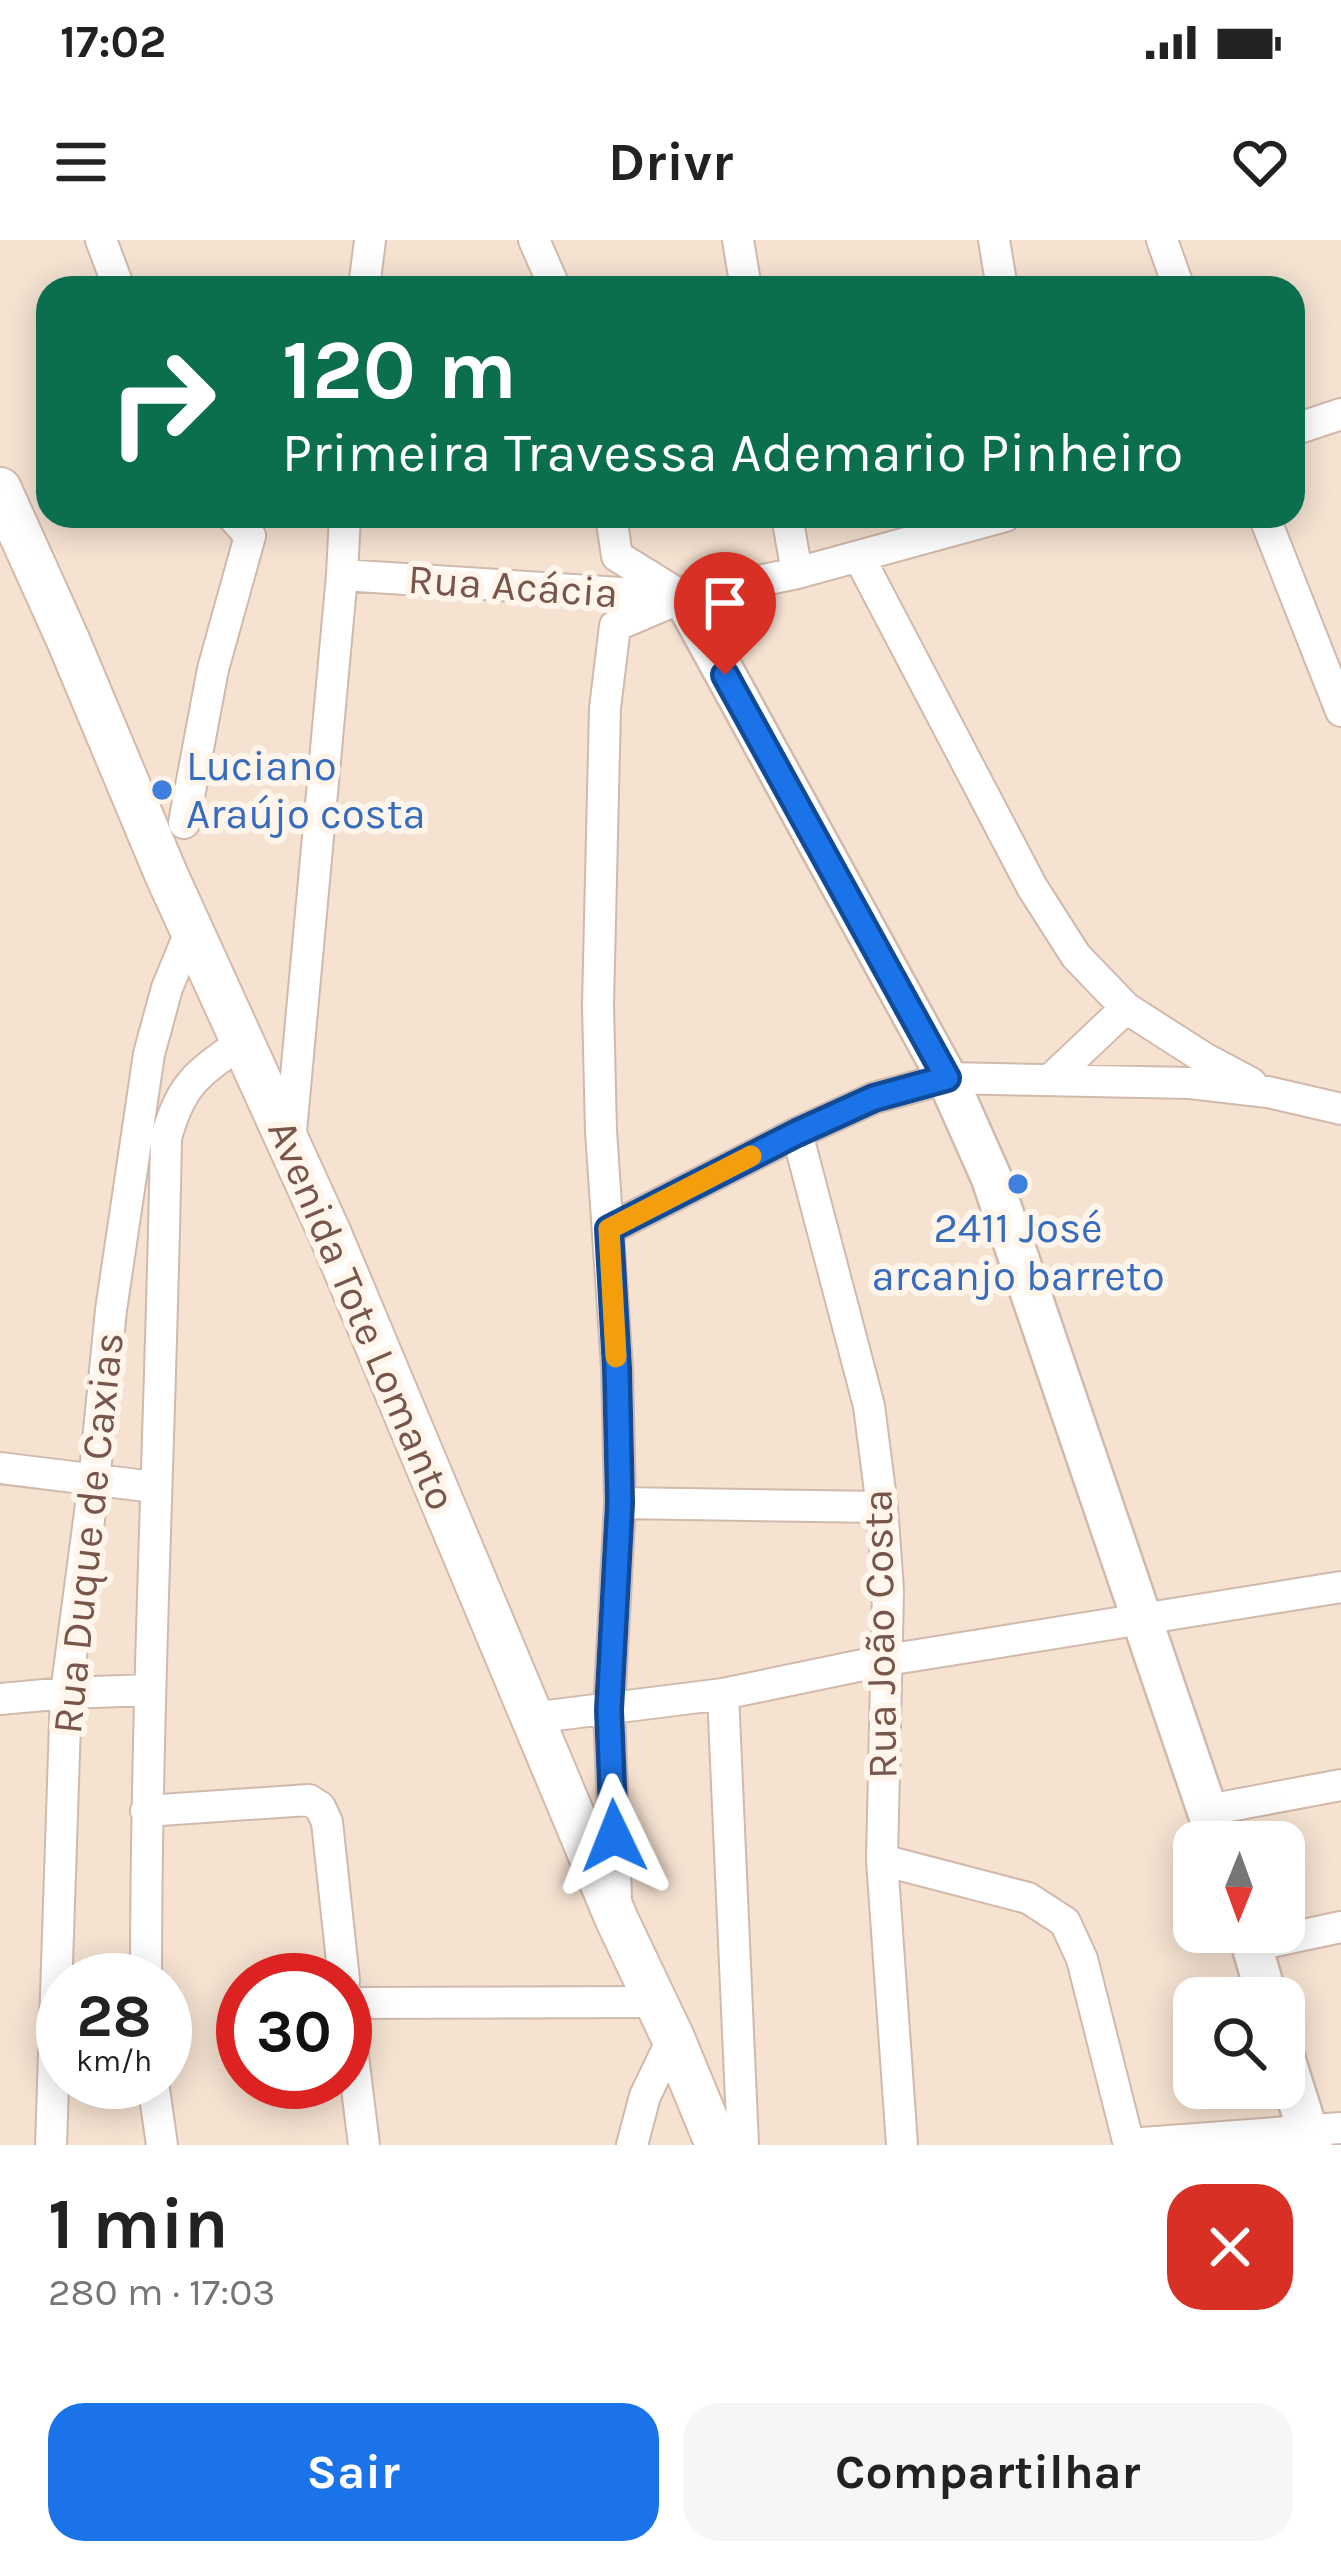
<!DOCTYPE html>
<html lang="pt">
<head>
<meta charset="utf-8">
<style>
  :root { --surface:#fff; --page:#f6f6f6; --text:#222; --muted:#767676; --accent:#1a73e8 }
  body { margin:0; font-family:Karla,sans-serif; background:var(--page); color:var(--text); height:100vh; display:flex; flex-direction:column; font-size:45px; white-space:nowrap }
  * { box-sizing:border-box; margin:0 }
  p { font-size:39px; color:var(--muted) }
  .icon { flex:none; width:66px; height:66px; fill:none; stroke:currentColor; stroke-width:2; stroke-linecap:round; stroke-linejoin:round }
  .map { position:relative; height:1905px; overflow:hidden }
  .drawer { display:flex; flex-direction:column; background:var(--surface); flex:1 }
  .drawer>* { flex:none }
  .guide { position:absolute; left:36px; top:36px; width:1269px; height:252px; border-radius:36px; box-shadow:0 6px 30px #0003; background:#0b6e4f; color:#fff; overflow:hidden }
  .needle { width:78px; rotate:181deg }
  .controls { position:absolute; left:1173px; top:1581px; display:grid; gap:24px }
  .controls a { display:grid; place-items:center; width:132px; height:132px; border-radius:24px; background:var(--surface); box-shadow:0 6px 30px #0003; font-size:60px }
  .speed { position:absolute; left:36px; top:1713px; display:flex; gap:24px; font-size:60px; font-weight:700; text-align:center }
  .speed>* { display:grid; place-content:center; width:156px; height:156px; border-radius:50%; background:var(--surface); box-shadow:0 6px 30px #0003; line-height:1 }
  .speed small { font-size:30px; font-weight:400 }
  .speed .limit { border:18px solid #d22; background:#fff; color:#111 }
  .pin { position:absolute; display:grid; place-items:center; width:102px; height:102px; color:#fff; margin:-123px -51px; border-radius:50% 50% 50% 0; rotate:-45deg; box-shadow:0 0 12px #0007 }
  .pin .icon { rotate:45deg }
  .me { position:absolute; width:132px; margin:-66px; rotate:358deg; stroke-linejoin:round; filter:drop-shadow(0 0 9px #0008) }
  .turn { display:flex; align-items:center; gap:42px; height:252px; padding:0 48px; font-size:54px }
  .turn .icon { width:156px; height:156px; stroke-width:2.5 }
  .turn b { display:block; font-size:84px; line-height:102px }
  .round { display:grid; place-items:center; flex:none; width:126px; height:126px; border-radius:36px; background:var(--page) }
  .overview { display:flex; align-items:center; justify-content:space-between; height:204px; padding:0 48px }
  h1 { font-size:72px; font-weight:700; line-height:90px }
  .button { display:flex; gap:24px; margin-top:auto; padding:24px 48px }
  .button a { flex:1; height:138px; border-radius:36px; background:var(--accent); color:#fff; font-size:48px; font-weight:700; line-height:138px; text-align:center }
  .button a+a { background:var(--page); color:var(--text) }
  .status { display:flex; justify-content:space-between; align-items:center; height:84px; padding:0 60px; background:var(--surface); direction:ltr }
  .status svg { height:33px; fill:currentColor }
  header { display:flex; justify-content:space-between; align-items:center; height:156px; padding:0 48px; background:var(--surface); font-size:54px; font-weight:700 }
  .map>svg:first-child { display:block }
  .residential { fill:#f5e2d1; fill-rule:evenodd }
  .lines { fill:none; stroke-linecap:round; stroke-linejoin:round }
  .minor-casing { stroke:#d1b9ac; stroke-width:34 }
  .tertiary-casing { stroke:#d1b9ac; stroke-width:44 }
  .secondary-casing { stroke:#d5b9a9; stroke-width:46 }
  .minor { stroke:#fff; stroke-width:30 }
  .tertiary { stroke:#fff; stroke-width:39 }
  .secondary { stroke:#fff; stroke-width:42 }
  .route-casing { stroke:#114b97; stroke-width:30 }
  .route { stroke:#1a73e8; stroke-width:21 }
  .slow { stroke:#f59e0b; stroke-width:21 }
  .shop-dot { fill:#3f7fe0; stroke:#fff5eb; stroke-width:4.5 }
  .labels { text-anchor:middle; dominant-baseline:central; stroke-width:12; stroke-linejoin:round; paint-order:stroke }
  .street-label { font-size:42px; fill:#775548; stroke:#fff5eb }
  .shop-label { font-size:42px; fill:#366cbe; stroke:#fff5eb; text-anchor:start }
</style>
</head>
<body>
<div class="status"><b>17:02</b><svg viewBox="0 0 49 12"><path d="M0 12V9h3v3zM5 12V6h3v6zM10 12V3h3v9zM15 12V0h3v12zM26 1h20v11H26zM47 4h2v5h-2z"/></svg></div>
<header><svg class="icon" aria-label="menu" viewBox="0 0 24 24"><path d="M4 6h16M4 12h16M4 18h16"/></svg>Drivr<svg class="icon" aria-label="heart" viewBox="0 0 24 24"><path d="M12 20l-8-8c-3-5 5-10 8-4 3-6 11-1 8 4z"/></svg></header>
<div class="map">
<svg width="1341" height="1905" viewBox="0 0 1341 1905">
  <rect width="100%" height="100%" fill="#fdf1e3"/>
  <path class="residential" d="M 0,0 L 1341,0 L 1341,1905 L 0,1905 ZM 48,48 L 1293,48 L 1293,276 L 48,276 ZM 1194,1602 L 1284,1602 L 1284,1692 L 1194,1692 ZM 63,1740 L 165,1740 L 165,1842 L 63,1842 ZM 243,1740 L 345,1740 L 345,1842 L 243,1842 ZM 1194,1758 L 1284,1758 L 1284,1848 L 1194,1848 Z"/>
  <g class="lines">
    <defs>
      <path id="minor" d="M 101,0 L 119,48
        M 534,0 L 555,48
        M 738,0 L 746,48
        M 994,0 L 1002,48
        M 1162,0 L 1179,48
        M 364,48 L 370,0
        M 1293,190 L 1341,174
        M 611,276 L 617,316 L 683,357 L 615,386 L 605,468 L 598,765 L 601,891 L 617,1128 L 620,1263 L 609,1470 L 616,1656
        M 787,276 L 797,333
        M 1264,276 L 1341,471
        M 859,317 L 1032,647 L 1076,716 L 1126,768 L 1204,818 L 1251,843
        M 342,335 L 683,357 L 797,333 L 1005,276
        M 184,583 L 213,429 L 250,296 L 232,276
        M 1051,839 L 1126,768
        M 797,893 L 869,1166 L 882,1267 L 888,1350 L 882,1620 L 902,1905
        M 290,902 L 342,335 L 345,276
        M 609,989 L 797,893 L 874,858 L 947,838 L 1190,843 L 1268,852 L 1341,869
        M 0,1228 L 154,1247
        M 620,1263 L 882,1267
        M 723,1454 L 743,1905
        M 0,1459 L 66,1453 L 149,1450
        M 532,1478 L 723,1454 L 887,1420 L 1341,1347
        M 1208,1570 L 1341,1545
        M 146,1571 L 309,1560 L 320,1567 L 327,1582 L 344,1740
        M 882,1620 L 1028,1658 L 1065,1682 L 1082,1719 L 1129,1905
        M 1252,1706 L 1341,1687
        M 146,1740 C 146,1459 161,1179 166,898 C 181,843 198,833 244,801
        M 345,1752 L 364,1905
        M 346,1763 L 655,1762
        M 153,1842 L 162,1905
        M 1129,1904 L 1341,1888
        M 51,1905 L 66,1453 L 94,1242 L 111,1070 L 149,814 L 167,748 L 191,690
        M 632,1905 L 645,1856 L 673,1798"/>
      <path id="tertiary" d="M 683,357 L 947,838 L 991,937 L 1218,1602
        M 1248,1692 L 1267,1758
        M 1284,1816 L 1312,1905"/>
      <path id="secondary" d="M 0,249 L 68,400 L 166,634 L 330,994 L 617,1680 L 673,1798 L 717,1905"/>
    </defs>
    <use href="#minor" class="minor-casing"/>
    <use href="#tertiary" class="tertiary-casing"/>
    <use href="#secondary" class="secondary-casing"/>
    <use href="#minor" class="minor"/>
    <use href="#tertiary" class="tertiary"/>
    <use href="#secondary" class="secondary"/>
  </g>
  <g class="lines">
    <defs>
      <path id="route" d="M 614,1596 L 609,1470 L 620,1263 L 617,1128 L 609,989 L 797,893 L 874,858 L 947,838 L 725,435"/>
    </defs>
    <use href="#route" class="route-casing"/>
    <use href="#route" class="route"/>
    <path class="slow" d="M 616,1117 L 609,989 L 751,916"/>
  </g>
  <g class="shop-dot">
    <circle cx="162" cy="550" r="12"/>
    <circle cx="1018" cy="944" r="12"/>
  </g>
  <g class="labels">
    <g class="street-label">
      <text transform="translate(513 346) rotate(4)">Rua Acácia</text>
      <text transform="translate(362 1075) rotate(67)">Avenida Tote Lomanto</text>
      <text transform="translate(88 1293) rotate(-84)">Rua Duque de Caxias</text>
      <text transform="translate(880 1394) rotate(-91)">Rua João Costa</text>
    </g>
    <g class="shop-label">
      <text x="186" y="526">Luciano<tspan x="186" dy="48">Araújo costa</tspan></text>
      <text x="1018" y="988" text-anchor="middle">2411 José<tspan x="1018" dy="48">arcanjo barreto</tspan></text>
    </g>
  </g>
</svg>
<div class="controls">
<a><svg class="needle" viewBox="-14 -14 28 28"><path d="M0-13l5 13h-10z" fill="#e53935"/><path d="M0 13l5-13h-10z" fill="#767676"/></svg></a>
<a><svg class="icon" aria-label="search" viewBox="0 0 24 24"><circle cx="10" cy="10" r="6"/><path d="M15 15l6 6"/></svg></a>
</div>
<div class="speed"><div>28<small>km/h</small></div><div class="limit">30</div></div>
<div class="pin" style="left:725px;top:435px;background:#d93025"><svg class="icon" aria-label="arrive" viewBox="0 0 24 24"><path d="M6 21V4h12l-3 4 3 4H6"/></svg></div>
<svg class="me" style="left:614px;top:1596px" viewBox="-20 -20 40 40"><path d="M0-17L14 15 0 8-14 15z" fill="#1a73e8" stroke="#fff" stroke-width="4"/></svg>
<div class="guide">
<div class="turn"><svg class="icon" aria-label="right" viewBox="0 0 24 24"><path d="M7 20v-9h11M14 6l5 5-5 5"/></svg><div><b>120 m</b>Primeira Travessa Ademario Pinheiro</div></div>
</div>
</div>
<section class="drawer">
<div class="overview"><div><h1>1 min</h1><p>280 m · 17:03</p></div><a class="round" style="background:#d93025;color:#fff"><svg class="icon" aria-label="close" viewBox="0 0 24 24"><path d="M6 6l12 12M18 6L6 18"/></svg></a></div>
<div class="button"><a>Sair</a><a>Compartilhar</a></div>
</section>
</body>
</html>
